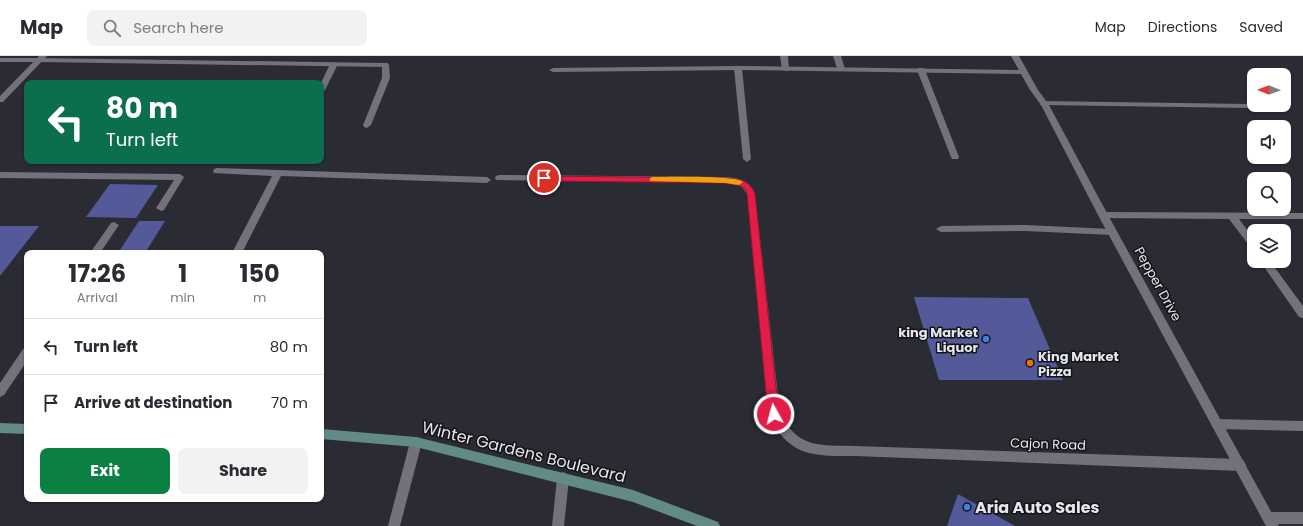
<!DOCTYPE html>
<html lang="en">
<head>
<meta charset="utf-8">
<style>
  :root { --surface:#fff; --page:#f2f2f3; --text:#2b2b33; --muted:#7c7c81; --line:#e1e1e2; --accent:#0b8043 }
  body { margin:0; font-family:Poppins,sans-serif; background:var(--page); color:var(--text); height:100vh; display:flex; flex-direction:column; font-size:15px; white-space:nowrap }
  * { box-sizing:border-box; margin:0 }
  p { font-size:13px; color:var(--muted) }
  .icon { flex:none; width:22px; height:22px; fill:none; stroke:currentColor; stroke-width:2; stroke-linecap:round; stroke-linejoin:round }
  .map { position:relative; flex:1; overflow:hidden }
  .side { position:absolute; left:24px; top:194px; width:300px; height:252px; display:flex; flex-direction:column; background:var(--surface); border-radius:8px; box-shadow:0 1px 3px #0004 }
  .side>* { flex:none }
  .guide { position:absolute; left:24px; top:24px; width:300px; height:84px; border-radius:8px; box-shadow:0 1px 3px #0004; background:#0b6e4f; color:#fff; overflow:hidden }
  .needle { width:26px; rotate:271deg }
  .buttons { position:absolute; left:1247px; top:12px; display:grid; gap:8px }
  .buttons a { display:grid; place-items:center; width:44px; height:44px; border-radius:8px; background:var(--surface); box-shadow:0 1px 3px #0004; font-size:20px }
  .pin { position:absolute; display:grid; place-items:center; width:34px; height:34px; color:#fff; margin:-17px; border:2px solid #fff; border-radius:50%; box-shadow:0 1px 4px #0007 }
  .me { position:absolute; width:44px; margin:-22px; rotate:353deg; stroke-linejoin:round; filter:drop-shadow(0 0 3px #0008) }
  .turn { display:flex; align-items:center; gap:14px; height:84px; padding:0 16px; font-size:18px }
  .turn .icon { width:52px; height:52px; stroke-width:2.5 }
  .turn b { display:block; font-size:28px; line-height:34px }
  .eta { display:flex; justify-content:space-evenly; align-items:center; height:68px; text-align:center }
  .eta b { font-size:24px; font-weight:700; line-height:28px }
  .button { display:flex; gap:8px; margin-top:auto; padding:8px 16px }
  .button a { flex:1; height:46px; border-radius:8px; background:var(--accent); color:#fff; font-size:16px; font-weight:700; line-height:46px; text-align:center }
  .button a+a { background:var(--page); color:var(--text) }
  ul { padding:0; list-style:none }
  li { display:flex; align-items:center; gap:12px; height:56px; padding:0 16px; border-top:1px solid var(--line) }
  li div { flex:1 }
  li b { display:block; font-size:15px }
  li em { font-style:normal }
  header { display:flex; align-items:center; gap:24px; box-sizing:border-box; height:56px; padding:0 20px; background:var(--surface); border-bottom:1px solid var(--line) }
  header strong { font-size:19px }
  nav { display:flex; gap:22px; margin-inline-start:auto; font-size:14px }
  .search { width:280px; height:36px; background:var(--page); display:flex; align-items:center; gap:10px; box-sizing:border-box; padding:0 14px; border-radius:8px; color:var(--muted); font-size:15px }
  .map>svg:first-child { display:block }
  .building { fill:#535999 }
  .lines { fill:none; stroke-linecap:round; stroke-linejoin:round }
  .service { fill:#71727b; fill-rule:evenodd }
  .minor { fill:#71727b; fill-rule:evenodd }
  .tertiary { fill:#71727b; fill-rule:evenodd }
  .secondary { fill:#628a86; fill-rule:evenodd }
  .route { fill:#e11d48; stroke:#92132f }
  .slow { fill:#f59e0b }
  .shop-dot { fill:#3f7fe0; stroke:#131417; stroke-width:1.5 }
  .food-dot { fill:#e8710a; stroke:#131417; stroke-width:1.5 }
  .labels { text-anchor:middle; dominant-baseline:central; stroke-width:3; stroke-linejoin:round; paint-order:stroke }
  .street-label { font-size:13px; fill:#e6e7ed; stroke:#131417 }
  .poi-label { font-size:13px; font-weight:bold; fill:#e6e7ed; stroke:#131417; text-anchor:end }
  .near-street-label { font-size:16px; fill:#e6e7ed; stroke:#131417 }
  .near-poi-label { font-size:16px; font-weight:bold; fill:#e6e7ed; stroke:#131417; text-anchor:start }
</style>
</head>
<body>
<header>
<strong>Map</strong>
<div class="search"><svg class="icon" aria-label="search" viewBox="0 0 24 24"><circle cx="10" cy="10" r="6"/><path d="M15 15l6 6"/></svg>Search here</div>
<nav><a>Map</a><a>Directions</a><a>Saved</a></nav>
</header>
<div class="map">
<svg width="1303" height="470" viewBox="0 0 1303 470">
  <rect width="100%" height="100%" fill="#2a2b33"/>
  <path class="building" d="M 110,128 L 158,129 L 136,162 L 86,161 Z
    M 139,165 L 165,165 L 145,197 L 118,197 Z
    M 0,170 L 39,170 L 0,220 Z
    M 914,241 L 1028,242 L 1063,324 L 939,324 Z
    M 958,438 L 1015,470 L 947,470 Z"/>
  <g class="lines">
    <path class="service" d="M 780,0 L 788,0 L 789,15 L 786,15 L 782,13 Z
      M 833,0 L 841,0 L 845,13 L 844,15 L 838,15 Z
      M 0,2 L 39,2 L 43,4 L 39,6 L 0,6 Z
      M 331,6 L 334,6 L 338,8 L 325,34 L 321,36 L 321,27 Z
      M 382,7 L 388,7 L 389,9 L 390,22 L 371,69 L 367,72 L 364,71 L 363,69 L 382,22 Z
      M 735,10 L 741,10 L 742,12 L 751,103 L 747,106 L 743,103 L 734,12 Z
      M 918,12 L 924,12 L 925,14 L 959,101 L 958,103 L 952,103 L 951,101 L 917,14 Z
      M 1040,45 L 1250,48 L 1254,50 L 1250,52 L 1043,49 L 1040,49 Z
      M 217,112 L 487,121 L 491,124 L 487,127 L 281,120 L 242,197 L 232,197 L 272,120 L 214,117 L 213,115 L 214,113 Z
      M 0,116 L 180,118 L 184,121 L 164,154 L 161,155 L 156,152 L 174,124 L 0,122 Z
      M 499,119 L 725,121 C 739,122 750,124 755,138 L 780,357 C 798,393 820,389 855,390 L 859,391 L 861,395 L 859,399 L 855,400 C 812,400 789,401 768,358 L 747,138 L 741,130 L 725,127 L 496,124 L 495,122 L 496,120 Z
      M 1103,156 L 1303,157 L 1303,163 L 1239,163 L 1254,183 L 1254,193 L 1251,192 L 1229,163 L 1103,162 L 1098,159 Z
      M 114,166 L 119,169 L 100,197 L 90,197 L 111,167 Z
      M 1025,169 L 1112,173 L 1117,176 L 1112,179 L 1025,175 L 941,176 L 936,173 L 941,170 Z
      M 1260,205 L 1270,205 L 1303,250 L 1303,262 L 1299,261 Z
      M 27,292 L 27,305 L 4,339 L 0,341 L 0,327 L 23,293 Z
      M 1217,363 L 1303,365 L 1303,375 L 1217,373 L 1213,372 L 1211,368 L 1213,364 Z
      M 416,381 L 420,382 L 422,386 L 400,470 L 388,470 L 410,386 L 412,382 Z
      M 563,416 L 567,418 L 569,422 L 564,470 L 552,470 L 557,422 L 559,418 Z
      M 1269,456 L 1303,456 L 1303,468 L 1269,468 L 1265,466 L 1263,462 L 1265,458 Z"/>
    <path class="minor" d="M 36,2 L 385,7 L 389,9 L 385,11 L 39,6 L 35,4 Z
      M 738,10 L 1023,14 L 1027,16 L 1023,18 L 738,14 L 553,16 L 549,14 L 553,12 Z
      M 855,390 L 1240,403 L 1244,405 L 1246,409 L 1244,413 L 1240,415 L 855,400 L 851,399 L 849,395 L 851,391 Z"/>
    <path class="tertiary" d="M 39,0 L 47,0 L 3,46 L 0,46 L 0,40 Z
      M 1011,0 L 1019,0 L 1038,34 L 1049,49 L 1108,159 L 1279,470 L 1266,470 L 1098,159 L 1041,49 L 1030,34 Z"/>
    <path class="secondary" d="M 0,367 L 27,368 L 27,378 L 0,377 Z
      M 321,373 L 416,381 L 633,434 L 718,466 L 720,470 L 697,470 L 633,446 L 416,391 L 321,383 Z"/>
  </g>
  <path class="route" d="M 541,120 L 725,122 C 739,123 750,124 755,138 L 779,358 L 777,361 L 774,362 L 770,361 L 768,358 L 747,138 L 745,133 L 736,128 L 725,127 L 544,125 L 540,122 Z"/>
  <path class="slow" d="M 653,121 C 667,121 736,119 743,126 L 739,129 L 725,127 L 650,125 L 650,122 Z"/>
  <g class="shop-dot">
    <circle cx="986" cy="283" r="4"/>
    <circle cx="967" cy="451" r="4"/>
  </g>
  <circle class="food-dot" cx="1030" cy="307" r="4"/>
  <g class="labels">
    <g class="street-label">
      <text transform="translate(1158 228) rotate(61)">Pepper Drive</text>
      <text transform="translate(1048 388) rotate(2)">Cajon Road</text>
    </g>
    <g class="poi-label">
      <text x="978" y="276">king Market<tspan x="978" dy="15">Liquor</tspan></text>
      <text x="1038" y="300" text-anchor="start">King Market<tspan x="1038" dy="15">Pizza</tspan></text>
    </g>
    <g class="near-street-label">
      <text transform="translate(524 396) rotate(14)">Winter Gardens Boulevard</text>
    </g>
    <g class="near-poi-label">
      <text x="975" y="451">Aria Auto Sales</text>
    </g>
  </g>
</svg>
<div class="buttons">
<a><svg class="needle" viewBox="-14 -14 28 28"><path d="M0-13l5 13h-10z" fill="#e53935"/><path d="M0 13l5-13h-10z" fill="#7c7c81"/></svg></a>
<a><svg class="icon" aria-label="sound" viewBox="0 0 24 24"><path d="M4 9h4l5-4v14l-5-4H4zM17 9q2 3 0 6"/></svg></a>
<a><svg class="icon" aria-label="search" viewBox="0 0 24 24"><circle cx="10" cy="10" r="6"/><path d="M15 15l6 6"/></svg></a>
<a><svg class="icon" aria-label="layers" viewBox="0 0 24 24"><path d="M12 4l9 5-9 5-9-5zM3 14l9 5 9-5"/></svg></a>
</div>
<div class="pin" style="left:544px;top:122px;background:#d93025"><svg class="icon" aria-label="arrive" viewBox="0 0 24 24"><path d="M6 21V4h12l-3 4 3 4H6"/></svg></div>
<svg class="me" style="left:774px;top:358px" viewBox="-20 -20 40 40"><circle r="17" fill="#e11d48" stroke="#fff" stroke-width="3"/><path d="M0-11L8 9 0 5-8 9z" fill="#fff"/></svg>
<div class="guide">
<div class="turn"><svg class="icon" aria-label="left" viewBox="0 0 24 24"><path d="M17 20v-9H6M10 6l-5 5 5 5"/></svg><div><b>80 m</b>Turn left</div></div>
</div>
<section class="side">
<div class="eta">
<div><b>17:26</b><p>Arrival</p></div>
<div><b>1</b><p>min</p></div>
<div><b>150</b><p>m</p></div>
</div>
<ul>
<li><svg class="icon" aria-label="left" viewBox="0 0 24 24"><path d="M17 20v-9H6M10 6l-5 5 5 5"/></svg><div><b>Turn left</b></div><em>80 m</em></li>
<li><svg class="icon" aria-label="arrive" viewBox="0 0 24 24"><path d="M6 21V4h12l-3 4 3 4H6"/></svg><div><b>Arrive at destination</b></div><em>70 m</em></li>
</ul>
<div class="button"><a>Exit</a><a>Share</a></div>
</section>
</div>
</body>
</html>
